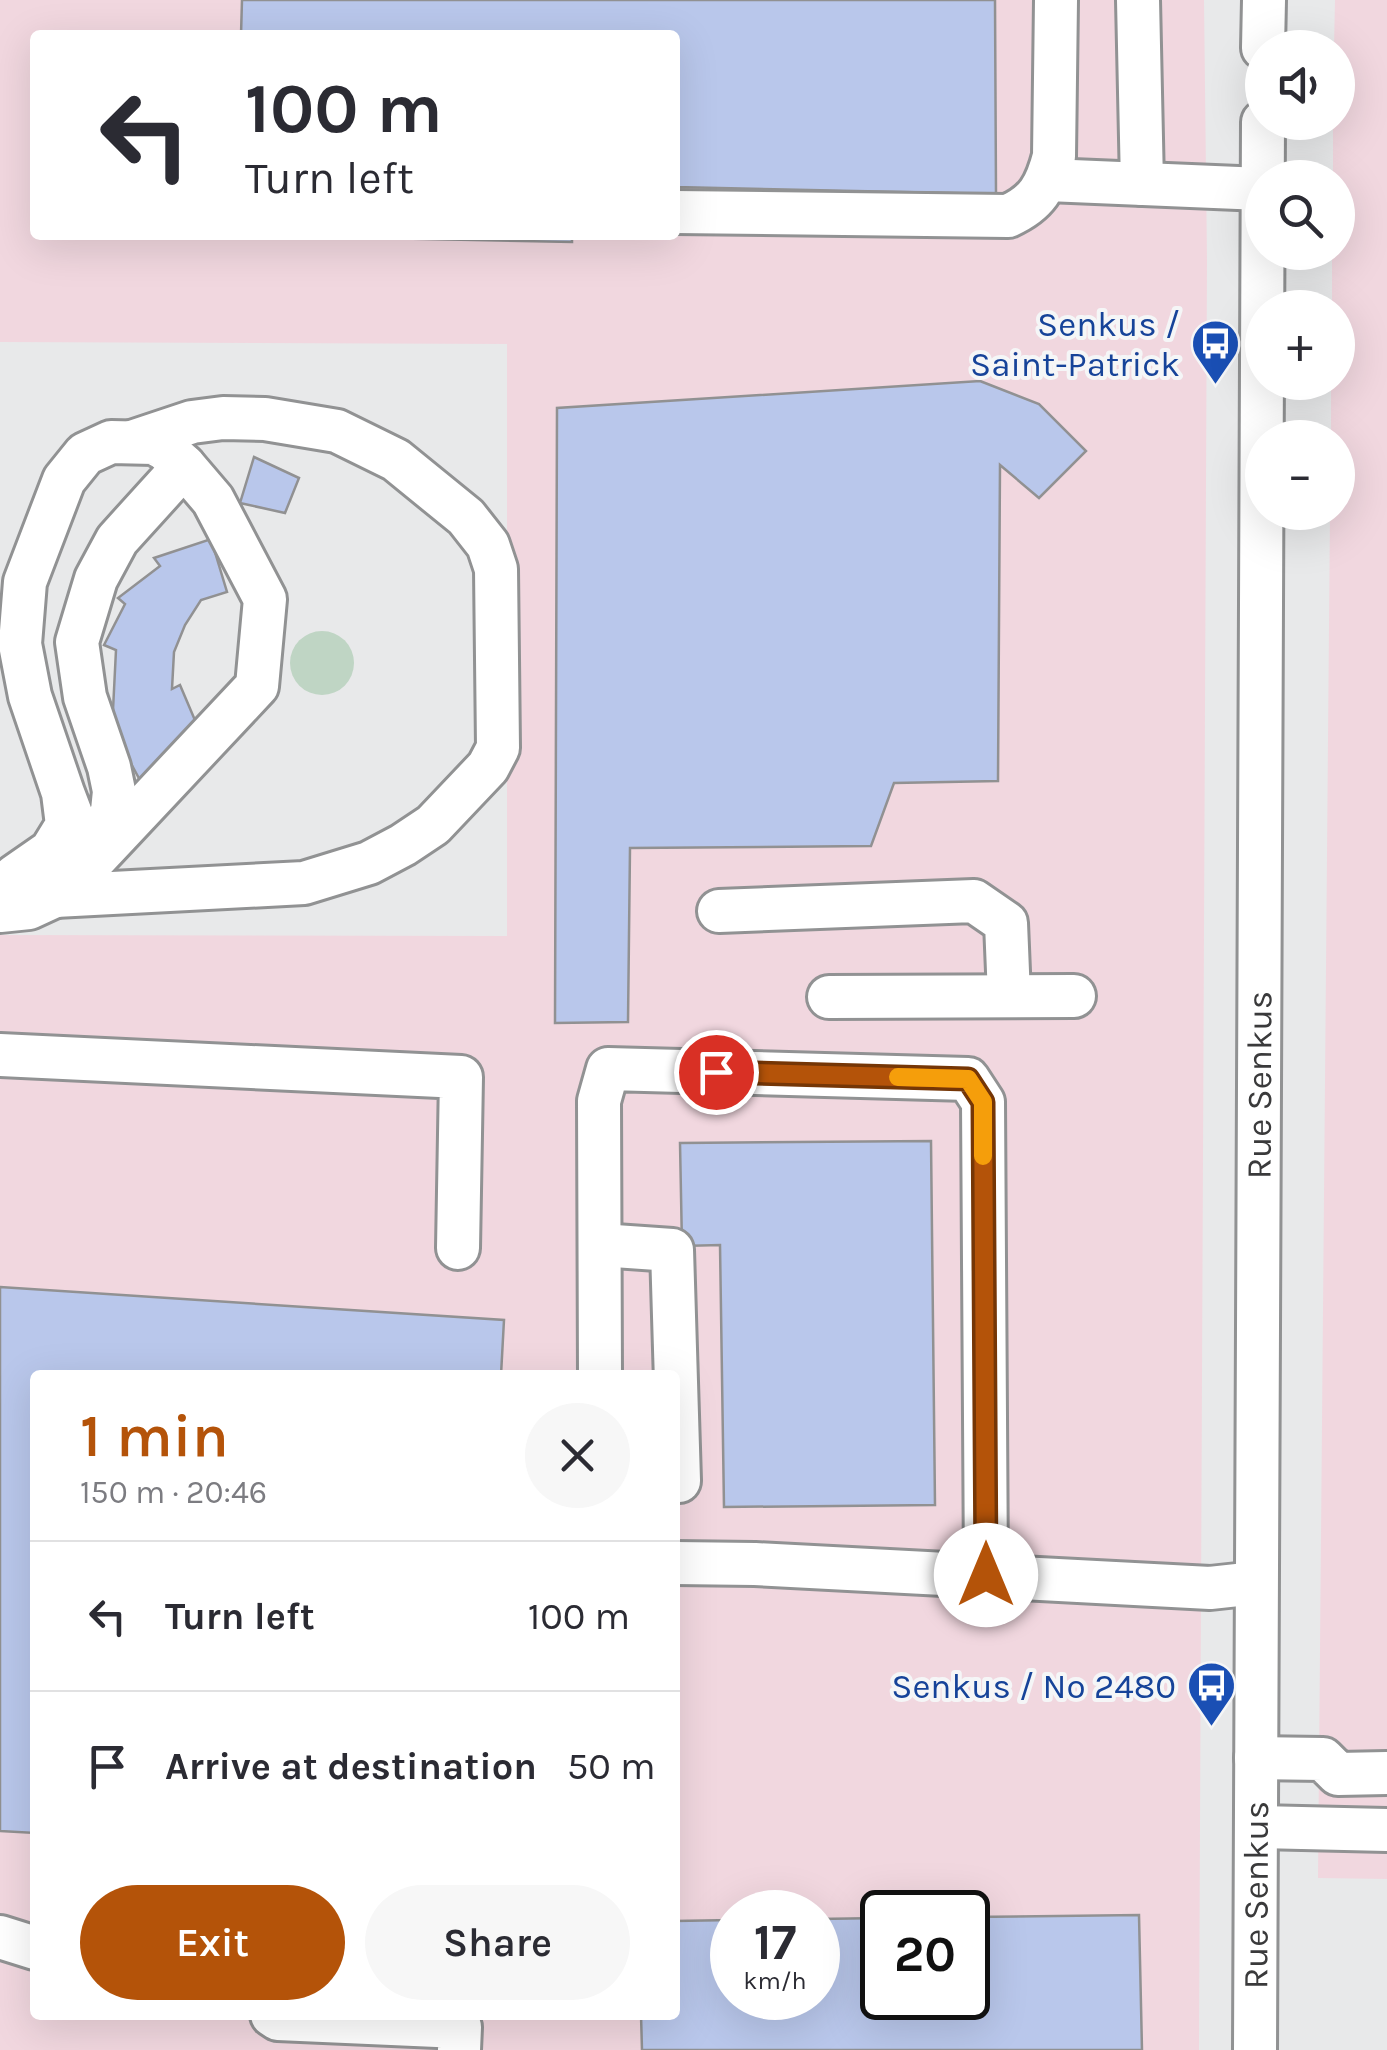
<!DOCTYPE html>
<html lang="en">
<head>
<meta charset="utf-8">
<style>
  :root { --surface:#fff; --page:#f7f7f7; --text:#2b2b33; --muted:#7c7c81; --line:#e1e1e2; --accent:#b45309 }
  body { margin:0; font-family:Karla,sans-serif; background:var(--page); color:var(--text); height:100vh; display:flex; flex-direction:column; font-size:38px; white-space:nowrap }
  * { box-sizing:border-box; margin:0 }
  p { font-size:32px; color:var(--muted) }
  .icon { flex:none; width:55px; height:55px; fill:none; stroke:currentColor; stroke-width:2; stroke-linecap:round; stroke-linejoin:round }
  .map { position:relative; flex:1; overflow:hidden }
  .side { position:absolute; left:30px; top:1370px; width:650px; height:650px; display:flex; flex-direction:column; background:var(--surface); border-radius:10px; box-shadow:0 10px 40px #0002 }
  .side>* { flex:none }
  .guide { position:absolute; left:30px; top:30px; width:650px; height:210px; border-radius:10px; box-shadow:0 10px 40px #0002; background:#fff; color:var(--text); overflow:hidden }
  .buttons { position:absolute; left:1245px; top:30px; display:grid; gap:20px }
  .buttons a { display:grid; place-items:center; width:110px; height:110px; border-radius:50%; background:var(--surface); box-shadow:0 10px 40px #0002; font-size:50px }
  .speed { position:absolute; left:710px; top:1890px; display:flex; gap:20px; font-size:50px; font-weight:700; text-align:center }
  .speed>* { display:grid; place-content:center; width:130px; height:130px; border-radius:50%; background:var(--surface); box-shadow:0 10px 40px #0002; line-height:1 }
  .speed small { font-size:25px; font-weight:400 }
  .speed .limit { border:5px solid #111; border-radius:15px; background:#fff; color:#111 }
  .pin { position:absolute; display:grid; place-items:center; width:85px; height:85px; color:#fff; margin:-42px; border:5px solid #fff; border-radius:50%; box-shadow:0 2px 10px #0007 }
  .me { position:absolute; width:110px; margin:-55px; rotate:0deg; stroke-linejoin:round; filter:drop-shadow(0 0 8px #0008) }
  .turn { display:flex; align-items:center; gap:35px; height:210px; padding:0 50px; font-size:45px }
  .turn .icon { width:130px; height:130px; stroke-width:2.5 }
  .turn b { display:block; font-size:70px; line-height:85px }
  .round { display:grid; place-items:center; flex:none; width:105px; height:105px; border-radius:52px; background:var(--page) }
  .overview { display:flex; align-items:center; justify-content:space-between; height:170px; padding:0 50px }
  h1 { font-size:60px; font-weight:600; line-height:75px; color:var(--accent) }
  .action { display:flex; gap:20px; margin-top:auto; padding:20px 50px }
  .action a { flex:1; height:115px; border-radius:60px; background:var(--accent); color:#fff; font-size:40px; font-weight:600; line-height:115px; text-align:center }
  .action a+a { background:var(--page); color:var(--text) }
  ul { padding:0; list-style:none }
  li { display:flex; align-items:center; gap:30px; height:150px; padding:0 50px; border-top:2px solid var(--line) }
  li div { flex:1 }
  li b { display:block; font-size:38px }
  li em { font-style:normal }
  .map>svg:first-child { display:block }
  .industrial { fill:#f1d7df; fill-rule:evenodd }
  .green { fill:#bfd5c4 }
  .building { fill:#b9c7eb; stroke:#919192; stroke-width:2.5 }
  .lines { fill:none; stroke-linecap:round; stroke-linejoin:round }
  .minor-casing { stroke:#919293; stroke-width:48 }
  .minor { stroke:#fff; stroke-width:42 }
  .route-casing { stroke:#753606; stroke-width:25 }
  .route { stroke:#b45309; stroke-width:18 }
  .slow { stroke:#f59e0b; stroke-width:18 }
  .labels { text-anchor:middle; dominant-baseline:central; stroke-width:8; stroke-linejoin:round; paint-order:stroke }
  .transit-label { font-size:35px; fill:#164399; stroke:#f5f6f7; text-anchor:end }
  .street-label { font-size:35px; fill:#3a3a3b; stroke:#f5f6f7 }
</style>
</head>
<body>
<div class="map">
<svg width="1387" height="2050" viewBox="0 0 1387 2050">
  <rect width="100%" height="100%" fill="#e8e9ea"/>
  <path class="industrial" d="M 0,0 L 1204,0 L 1207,261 L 1199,2050 L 0,2050 L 0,935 L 507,936 L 507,344 L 0,342 ZM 35,35 L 675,35 L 675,235 L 35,235 ZM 35,1375 L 675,1375 L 675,2015 L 35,2015 ZM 732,1912 L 818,1912 L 818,1998 L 732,1998 ZM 882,1912 L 968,1912 L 968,1998 L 882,1998 Z
    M 1335,0 L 1387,0 L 1387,1879 L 1318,1878 L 1330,513 L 1338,512 L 1338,438 L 1331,437 L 1331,383 L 1338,382 L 1338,308 L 1332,307 L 1332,253 L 1338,252 L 1338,178 L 1333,177 L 1333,123 L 1338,122 L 1338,48 L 1334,47 Z"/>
  <path class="green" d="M290 663a32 32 0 1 1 64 0a32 32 0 1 1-64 0Z"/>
  <path class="building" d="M 242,0 L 995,0 L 996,194 L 675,187 L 675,35 L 241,35 Z
    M 235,235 L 572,235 L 572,242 Z
    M 980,381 L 1039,404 L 1086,451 L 1039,498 L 1000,465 L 998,781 L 894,783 L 871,846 L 630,848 L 628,1022 L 555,1023 L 557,408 Z
    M 254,457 L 299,478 L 285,513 L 240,503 Z
    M 211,539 L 227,592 L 201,600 L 185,625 L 174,652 L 172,689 L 180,685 L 197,725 L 141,782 L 104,714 L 113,710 L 116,650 L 104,645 L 125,604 L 118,598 L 160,566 L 154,558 Z
    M 931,1141 L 935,1505 L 724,1507 L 720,1245 L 682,1246 L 680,1143 Z
    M 0,1287 L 504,1320 L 501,1375 L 35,1375 L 35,1833 L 0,1831 Z
    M 1139,1915 L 1142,2050 L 642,2050 L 641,2015 L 675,2015 L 675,1921 L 732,1920 L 732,1998 L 818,1998 L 818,1919 L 882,1918 L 882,1998 L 968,1998 L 968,1917 Z"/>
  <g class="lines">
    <defs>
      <g id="minor">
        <path d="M 1138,0 L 1142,184"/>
        <path d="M 1263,48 L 1264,0"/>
        <path d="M 1048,180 L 1262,189"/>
        <path d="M 675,212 L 1008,216 C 1037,203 1046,187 1054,156 L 1056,0"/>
        <path d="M 15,876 L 51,851 L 67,825 L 63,793 L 30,696 L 20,644 L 25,582 L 64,480 L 85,454 L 111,442 L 154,443 L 165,449 L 184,466 L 117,540 L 96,579 L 77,642 L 85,697 L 109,767 L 114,791 L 112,811 L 90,864 L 63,793"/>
        <path d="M 55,896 L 304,883 L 369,863 L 403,845 L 433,825 L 488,767 L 498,748 L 496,569 L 488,545 L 466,517 L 396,460 L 337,431 L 265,419 L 223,418 L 192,422 L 132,442"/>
        <path d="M 0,911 L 29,908 L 55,896 L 90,864 L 257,686 L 265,599 L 213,500 L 184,466"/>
        <path d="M 719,911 L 974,901 L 1006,923 L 1009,996"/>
        <path d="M 829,997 L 1074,996"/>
        <path d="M 0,1055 L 461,1077 L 458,1248"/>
        <path d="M 600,1245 L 672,1250 L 679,1481 L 675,1481"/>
        <path d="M 600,1375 L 599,1101 L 608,1069 L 968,1079 L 983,1102 L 986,1575"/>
        <path d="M 675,1563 L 755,1564 L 1210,1588 L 1256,1583"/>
        <path d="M 1256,1758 L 1323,1759 L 1338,1774 L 1387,1773"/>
        <path d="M 1256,1827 L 1387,1830"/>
        <path d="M 0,1937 L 35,1948"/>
        <path d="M 272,2015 L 278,2019 L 460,2027 L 459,2050"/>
        <path id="s1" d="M 1255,2050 L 1263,122"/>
      </g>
    </defs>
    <use href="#minor" class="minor-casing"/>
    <use href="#minor" class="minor"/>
  </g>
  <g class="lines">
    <defs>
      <path id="route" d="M 716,1072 L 968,1079 L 983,1102 L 986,1575"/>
    </defs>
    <use href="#route" class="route-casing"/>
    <use href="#route" class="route"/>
    <path class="slow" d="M 898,1077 L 968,1079 L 983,1102 L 983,1156"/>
  </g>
  <defs>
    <symbol id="bus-pin" viewBox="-11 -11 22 30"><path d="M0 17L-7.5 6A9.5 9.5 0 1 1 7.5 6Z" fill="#1a4fb4" stroke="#f5f6f7"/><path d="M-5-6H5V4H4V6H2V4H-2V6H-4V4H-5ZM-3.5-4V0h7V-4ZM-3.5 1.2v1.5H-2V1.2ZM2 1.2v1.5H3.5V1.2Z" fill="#fff"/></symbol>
  </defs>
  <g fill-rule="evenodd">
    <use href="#bus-pin" x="1188" y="316" width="55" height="75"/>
    <use href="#bus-pin" x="1184" y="1658" width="55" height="75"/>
  </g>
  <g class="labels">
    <g class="transit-label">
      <text x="1180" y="324">Senkus /<tspan x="1180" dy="40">Saint-Patrick</tspan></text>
      <text x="1176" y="1686">Senkus / No 2480</text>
    </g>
    <g class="street-label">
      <text stroke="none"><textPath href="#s1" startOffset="965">Rue Senkus</textPath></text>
      <text stroke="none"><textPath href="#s1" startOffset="155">Rue Senkus</textPath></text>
    </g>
  </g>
</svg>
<div class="buttons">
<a><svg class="icon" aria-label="sound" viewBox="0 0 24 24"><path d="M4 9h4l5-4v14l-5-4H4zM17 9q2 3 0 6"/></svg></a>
<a><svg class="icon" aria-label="search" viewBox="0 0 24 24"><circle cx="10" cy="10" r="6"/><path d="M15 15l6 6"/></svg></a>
<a>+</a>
<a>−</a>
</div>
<div class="speed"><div>17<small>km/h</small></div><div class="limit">20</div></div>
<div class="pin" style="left:716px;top:1072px;background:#d93025"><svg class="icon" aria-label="arrive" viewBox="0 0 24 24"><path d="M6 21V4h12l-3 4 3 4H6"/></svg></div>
<svg class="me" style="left:986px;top:1575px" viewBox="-20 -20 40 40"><circle r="19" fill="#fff"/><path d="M0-13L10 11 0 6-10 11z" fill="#b45309"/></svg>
<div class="guide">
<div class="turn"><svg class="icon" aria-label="left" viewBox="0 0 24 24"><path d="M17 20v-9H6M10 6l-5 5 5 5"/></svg><div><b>100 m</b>Turn left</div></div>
</div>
<section class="side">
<div class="overview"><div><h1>1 min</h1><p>150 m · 20:46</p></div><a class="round"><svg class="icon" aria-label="close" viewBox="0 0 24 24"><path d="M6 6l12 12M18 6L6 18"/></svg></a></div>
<ul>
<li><svg class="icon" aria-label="left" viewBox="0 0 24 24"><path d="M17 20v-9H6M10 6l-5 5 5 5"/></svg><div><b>Turn left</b></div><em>100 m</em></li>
<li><svg class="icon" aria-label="arrive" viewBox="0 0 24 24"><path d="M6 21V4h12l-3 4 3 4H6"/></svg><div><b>Arrive at destination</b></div><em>50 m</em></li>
</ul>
<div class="action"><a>Exit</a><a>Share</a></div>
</section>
</div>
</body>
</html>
